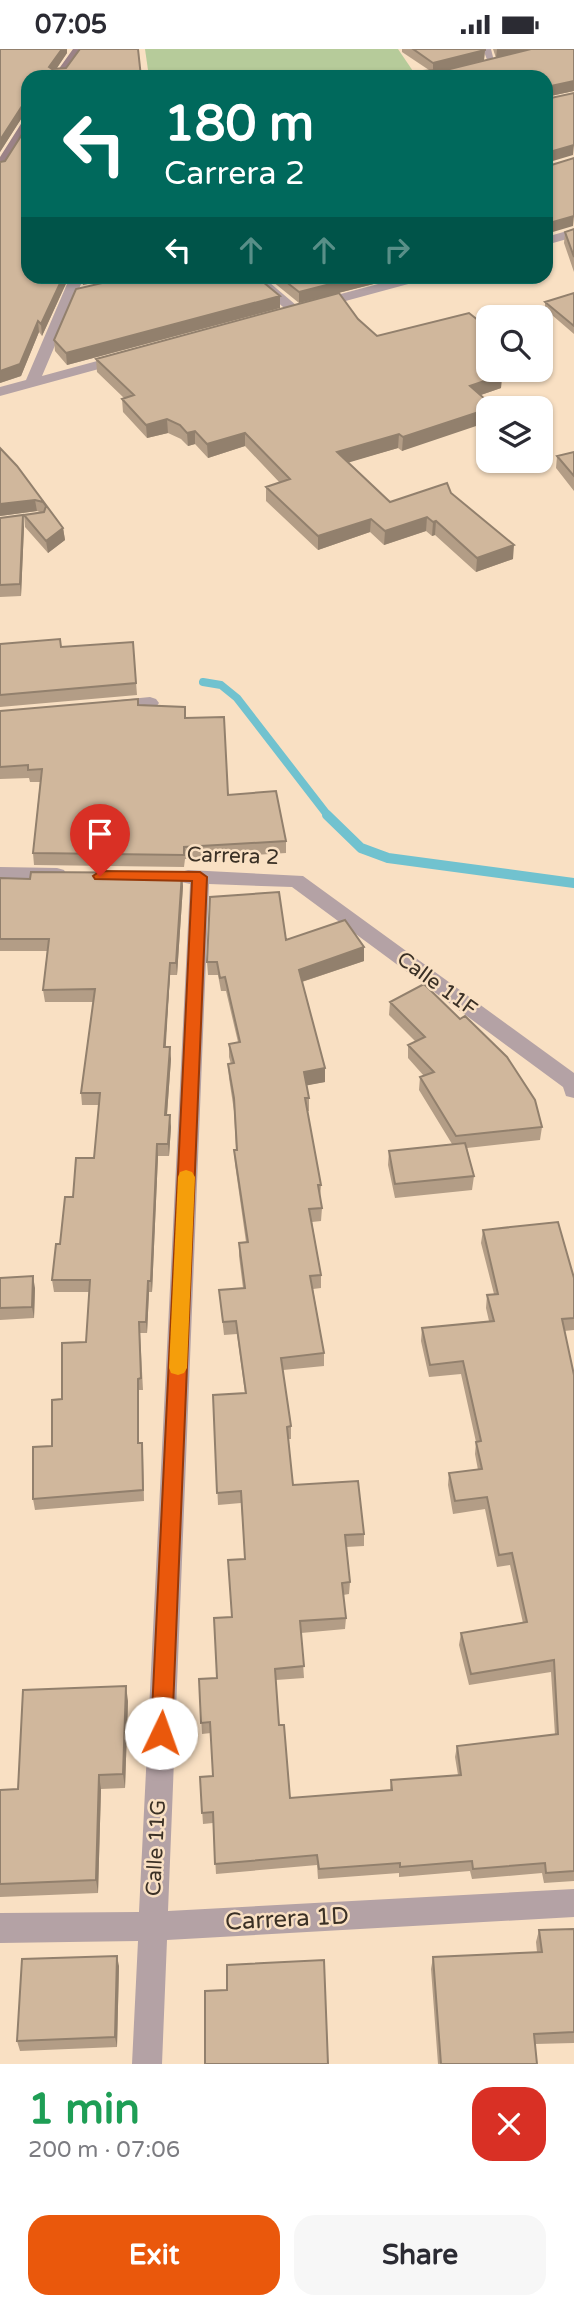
<!DOCTYPE html>
<html lang="en">
<head>
<meta charset="utf-8">
<style>
  :root { --surface:#fff; --page:#f7f7f7; --text:#2b2b33; --muted:#7c7c81; --accent:#ea580c }
  body { margin:0; font-family:"Varela Round",sans-serif; background:var(--page); color:var(--text); height:100vh; display:flex; flex-direction:column; font-size:26px; white-space:nowrap }
  * { box-sizing:border-box; margin:0 }
  p { font-size:23px; color:var(--muted) }
  .icon { flex:none; width:38px; height:38px; fill:none; stroke:currentColor; stroke-width:2; stroke-linecap:round; stroke-linejoin:round }
  .map { position:relative; height:2015px; overflow:hidden }
  .panel { display:flex; flex-direction:column; background:var(--surface); flex:1 }
  .panel>* { flex:none }
  .guide { position:absolute; left:21px; top:21px; width:532px; height:214px; border-radius:21px; box-shadow:0 2px 5px #0004; background:#00695c; color:#fff; overflow:hidden }
  .controls { position:absolute; left:476px; top:256px; display:grid; gap:14px }
  .controls a { display:grid; place-items:center; width:77px; height:77px; border-radius:14px; background:var(--surface); box-shadow:0 2px 5px #0004; font-size:35px }
  .pin { position:absolute; display:grid; place-items:center; width:60px; height:60px; color:#fff; margin:-72px -30px; border-radius:50% 50% 50% 0; rotate:-45deg; box-shadow:0 0 7px #0007 }
  .pin .icon { rotate:45deg }
  .me { position:absolute; width:77px; margin:-38px; rotate:3deg; stroke-linejoin:round; filter:drop-shadow(0 0 5px #0008) }
  .turn { display:flex; align-items:center; gap:24px; height:147px; padding:0 28px; font-size:32px }
  .turn .icon { width:91px; height:91px; stroke-width:2.5 }
  .turn b { display:block; font-size:49px; line-height:60px }
  .lanes { display:flex; align-items:center; height:66px; padding:0 28px; background:#0003; justify-content:center; gap:35px; direction:ltr }
  .lanes .off { opacity:.35 }
  .round { display:grid; place-items:center; flex:none; width:74px; height:74px; border-radius:21px; background:var(--page) }
  .summary { display:flex; align-items:center; justify-content:space-between; height:119px; padding:0 28px }
  h1 { font-size:42px; font-weight:800; line-height:52px; color:#1e9e55 }
  .cta { display:flex; gap:14px; margin-top:auto; padding:14px 28px }
  .cta a { flex:1; height:80px; border-radius:21px; background:var(--accent); color:#fff; font-size:28px; font-weight:800; line-height:80px; text-align:center }
  .cta a+a { background:var(--page); color:var(--text) }
  .status { display:flex; justify-content:space-between; align-items:center; height:49px; padding:0 35px; background:var(--surface); direction:ltr }
  .status svg { height:19px; fill:currentColor }
  .map>svg:first-child { display:block }
  .green { fill:#b6cb9a }
  .lines { fill:none; stroke-linecap:round; stroke-linejoin:round }
  .stream-far1 { stroke:#71c2cf; stroke-width:8 }
  .stream { stroke:#71c2cf; stroke-width:10 }
  .lane { fill:#b4a2a5; fill-rule:evenodd }
  .street { fill:#b4a2a5; fill-rule:evenodd }
  .secondary { fill:#9b8287; fill-rule:evenodd }
  .wall { fill:#b39d86 }
  .shaded-wall { fill:#92806d }
  .building { fill:#d0b79c; stroke:#92806d; stroke-width:2 }
  .route { fill:#ea580c; stroke:#983908; stroke-width:2 }
  .slow { fill:#f59e0b }
  .labels { text-anchor:middle; dominant-baseline:central; stroke-width:5; stroke-linejoin:round; paint-order:stroke }
  .street-label { font-size:21px; fill:#3a3025; stroke:#f9e0c3 }
  .near-street-label { font-size:24px; fill:#3a3025; stroke:#f9e0c3 }
</style>
</head>
<body>
<div class="status"><b>07:05</b><svg viewBox="0 0 49 12"><path d="M0 12V9h3v3zM5 12V6h3v6zM10 12V3h3v9zM15 12V0h3v12zM26 1h20v11H26zM47 4h2v5h-2z"/></svg></div>
<div class="map">
<svg width="574" height="2015" viewBox="0 0 574 2015">
  <rect width="100%" height="100%" fill="#f9e0c3"/>
  <path class="green" d="M 145,0 L 398,0 L 417,28 L 149,28 Z"/>
  <g class="lines">
    <path class="stream-far1" d="M 203,633 L 221,636 L 237,649 L 329,768"/>
    <path class="stream" d="M 327,766 L 361,799 L 388,809 L 574,834"/>
    <path class="lane" d="M 483,0 L 491,0 L 495,16 L 489,16 Z"/>
    <path class="street" d="M 574,180 L 574,188 L 546,196 L 546,188 Z
      M 70,228 L 84,228 L 42,327 L 123,305 L 130,309 L 128,312 L 0,347 L 0,338 L 26,331 Z
      M 249,228 L 263,228 L 303,262 L 301,265 L 291,265 Z
      M 404,228 L 425,228 L 423,231 L 316,260 L 309,256 L 311,253 Z
      M 150,648 L 156,650 L 159,654 L 156,658 L 110,664 L 101,658 L 110,652 Z
      M 0,818 L 57,819 L 64,821 L 67,826 L 64,831 L 57,833 L 0,832 Z
      M 188,821 L 303,827 L 574,1024 L 574,1049 L 566,1047 L 563,1038 L 292,838 L 209,835 L 168,1862 L 574,1840 L 574,1868 L 167,1891 L 162,2015 L 132,2015 L 138,1892 L 0,1894 L 0,1864 L 139,1863 L 190,835 L 181,833 L 178,828 L 181,823 Z"/>
    <path class="secondary" d="M 73,0 L 85,0 L 65,28 L 53,28 Z
      M 28,69 L 28,83 L 4,121 L 0,122 L 0,108 L 24,70 Z"/>
  </g>
  <path class="wall" d="M 0,0 L 67,0 L 67,4 L 56,20 L 28,28 L 28,68 L 23,67 L 0,103 Z
    M 402,0 L 485,0 L 484,11 L 496,9 L 493,0 L 574,0 L 574,42 L 546,48 L 429,21 L 402,3 Z
    M 0,113 L 28,228 L 69,228 L 42,287 L 39,283 L 21,327 L 0,334 Z
    M 574,180 L 574,223 L 564,194 L 565,183 Z
    M 267,228 L 401,228 L 299,254 Z
    M 574,244 L 574,285 L 545,260 L 545,253 Z
    M 280,259 L 67,316 L 55,302 L 54,291 Z
    M 358,270 L 377,287 L 488,320 L 516,320 L 501,325 L 502,326 L 501,339 L 481,346 L 494,359 L 488,359 L 402,402 L 398,399 L 348,413 L 390,453 L 451,444 L 513,510 L 476,523 L 435,486 L 432,487 L 426,482 L 384,496 L 370,483 L 318,501 L 266,452 L 266,438 L 280,434 L 245,397 L 208,409 L 195,395 L 188,397 L 181,390 L 168,384 L 147,389 L 123,363 L 122,350 L 124,349 L 97,323 L 96,310 Z
    M 0,399 L 63,479 L 65,491 L 48,504 L 25,478 L 24,466 L 40,463 L 37,462 L 0,467 Z
    M 574,403 L 574,442 L 556,419 L 557,407 Z
    M 0,469 L 24,478 L 21,547 L 0,548 Z
    M 133,593 L 137,646 L 0,658 L 0,595 L 61,598 Z
    M 138,656 L 185,669 L 228,746 L 286,792 L 286,804 L 185,810 L 184,818 L 34,816 L 33,804 L 40,733 L 30,733 L 29,729 L 0,730 L 0,662 Z
    M 0,829 L 183,837 L 177,926 L 170,926 L 165,998 L 171,1010 L 167,1066 L 171,1078 L 169,1107 L 158,1107 L 152,1243 L 149,1243 L 147,1284 L 140,1284 L 143,1341 L 139,1341 L 139,1394 L 143,1405 L 144,1452 L 35,1461 L 33,1450 L 52,1397 L 62,1350 L 86,1293 L 89,1243 L 54,1243 L 52,1231 L 73,1148 L 94,1109 L 99,1056 L 82,1056 L 81,1044 L 93,953 L 45,953 L 43,941 L 47,902 L 0,902 Z
    M 286,891 L 364,898 L 364,912 L 302,933 L 325,1033 L 307,1036 L 309,1049 L 309,1062 L 307,1062 L 321,1136 L 320,1149 L 322,1159 L 321,1172 L 312,1173 L 321,1226 L 321,1239 L 313,1240 L 324,1304 L 324,1317 L 283,1321 L 291,1377 L 291,1390 L 288,1390 L 293,1436 L 364,1485 L 364,1497 L 346,1498 L 350,1533 L 349,1545 L 343,1546 L 346,1569 L 345,1580 L 301,1584 L 304,1629 L 276,1631 L 279,1676 L 290,1749 L 390,1741 L 391,1731 L 458,1726 L 455,1708 L 457,1697 L 555,1686 L 551,1623 L 469,1636 L 459,1596 L 461,1584 L 523,1574 L 510,1516 L 497,1518 L 485,1460 L 453,1465 L 448,1436 L 449,1424 L 478,1421 L 475,1405 L 476,1393 L 461,1325 L 429,1328 L 421,1292 L 422,1279 L 489,1272 L 486,1259 L 487,1246 L 494,1245 L 481,1194 L 483,1181 L 574,1229 L 574,1281 L 564,1282 L 574,1326 L 574,1832 L 544,1834 L 542,1824 L 472,1830 L 470,1822 L 399,1828 L 399,1824 L 318,1830 L 317,1816 L 216,1825 L 213,1774 L 203,1775 L 200,1728 L 213,1727 L 211,1684 L 202,1685 L 199,1630 L 217,1629 L 245,1510 L 241,1454 L 218,1456 L 213,1346 L 245,1344 L 237,1285 L 224,1286 L 219,1241 L 243,1239 L 239,1207 L 239,1194 L 246,1193 L 235,1115 L 234,1101 L 236,1101 L 234,1062 L 229,1029 L 228,1015 L 231,1015 L 229,1008 L 229,995 L 238,993 L 226,942 L 221,942 L 218,926 L 208,926 L 207,913 Z
    M 390,953 L 542,1078 L 540,1091 L 467,1099 L 474,1127 L 472,1141 L 395,1149 L 388,1116 L 389,1102 L 452,1095 L 419,1041 L 420,1028 L 424,1027 L 408,1009 L 408,996 L 416,993 L 389,966 Z
    M 0,1229 L 35,1239 L 34,1269 L 0,1271 Z
    M 128,1652 L 125,1739 L 101,1740 L 98,1844 L 0,1848 L 0,1741 L 18,1740 Z
    M 574,1880 L 574,1994 L 535,1995 L 537,2015 L 438,2015 L 431,1920 L 433,1908 L 537,1903 L 536,1893 L 539,1881 Z
    M 119,1917 L 117,1998 L 20,2002 L 17,1992 Z"/>
  <path class="shaded-wall" d="M 62,0 L 67,0 L 67,4 L 51,28 L 49,18 Z
    M 497,0 L 531,0 L 496,9 Z
    M 485,1 L 484,11 L 433,24 L 433,14 Z
    M 574,32 L 574,42 L 546,48 L 546,38 Z
    M 22,57 L 23,67 L 0,103 L 0,91 Z
    M 574,96 L 573,106 L 546,114 L 546,104 Z
    M 574,167 L 573,177 L 546,185 L 546,174 Z
    M 63,228 L 69,228 L 42,287 L 41,275 Z
    M 82,228 L 121,228 L 83,236 Z
    M 358,228 L 401,228 L 299,254 L 299,243 Z
    M 280,247 L 280,259 L 67,316 L 66,304 Z
    M 38,272 L 39,283 L 21,327 L 0,334 L 0,322 Z
    M 488,320 L 516,320 L 488,329 Z
    M 502,326 L 501,339 L 469,350 L 470,337 Z
    M 488,360 L 488,373 L 402,402 L 403,388 Z
    M 167,370 L 168,384 L 147,389 L 146,376 Z
    M 195,382 L 195,395 L 188,397 L 187,384 Z
    M 245,384 L 245,397 L 208,409 L 207,395 Z
    M 399,385 L 398,399 L 337,417 L 337,403 Z
    M 35,451 L 37,462 L 0,467 L 0,455 Z
    M 23,466 L 24,478 L 21,547 L 20,535 Z
    M 427,468 L 426,482 L 384,496 L 385,482 Z
    M 371,470 L 370,483 L 318,501 L 318,487 Z
    M 436,472 L 435,486 L 432,487 L 433,473 Z
    M 63,479 L 65,491 L 48,504 L 46,492 Z
    M 514,496 L 513,510 L 476,523 L 477,509 Z
    M 182,824 L 183,837 L 177,926 L 176,914 Z
    M 364,898 L 364,912 L 298,934 L 299,921 Z
    M 170,914 L 170,926 L 165,1010 L 164,998 Z
    M 170,998 L 171,1010 L 166,1078 L 165,1066 Z
    M 325,1019 L 325,1033 L 304,1037 L 304,1023 Z
    M 170,1066 L 171,1078 L 169,1107 L 168,1095 Z
    M 157,1095 L 158,1107 L 152,1243 L 151,1232 Z
    M 33,1227 L 35,1239 L 34,1269 L 32,1258 Z
    M 148,1232 L 149,1243 L 147,1284 L 146,1273 Z
    M 138,1330 L 139,1341 L 139,1405 L 138,1394 Z
    M 126,1637 L 128,1652 L 125,1739 L 123,1725 Z
    M 99,1726 L 101,1740 L 98,1844 L 96,1831 Z
    M 117,1907 L 119,1917 L 117,1998 L 115,1988 Z"/>
  <path class="building" d="M 0,0 L 62,0 L 49,18 L 52,20 L 66,19 L 80,0 L 138,0 L 141,28 L 28,28 L 28,58 L 22,57 L 0,91 Z
    M 413,0 L 485,0 L 485,1 L 433,14 Z
    M 531,0 L 574,0 L 574,32 L 546,38 L 546,42 L 546,28 L 400,28 L 423,22 L 450,20 Z
    M 574,44 L 574,96 L 546,104 L 546,105 L 546,50 Z
    M 28,76 L 28,228 L 63,228 L 41,275 L 38,272 L 20,315 L 0,322 L 0,113 L 5,112 Z
    M 574,109 L 574,167 L 546,175 L 546,115 L 548,117 Z
    M 574,180 L 574,208 L 565,183 Z
    M 128,228 L 257,228 L 280,247 L 66,304 L 54,291 L 76,240 Z
    M 280,228 L 358,228 L 299,243 Z
    M 339,244 L 358,270 L 377,287 L 469,264 L 488,279 L 488,320 L 495,320 L 502,326 L 470,337 L 494,358 L 403,388 L 399,385 L 337,403 L 390,453 L 447,434 L 451,444 L 514,496 L 477,509 L 436,472 L 433,473 L 427,468 L 385,482 L 371,470 L 318,487 L 266,438 L 290,430 L 245,384 L 207,395 L 195,382 L 187,384 L 180,376 L 167,370 L 146,376 L 122,350 L 134,346 L 96,310 Z
    M 574,244 L 574,277 L 545,253 Z
    M 0,399 L 17,417 L 63,479 L 46,492 L 24,466 L 44,463 L 46,457 L 43,453 L 35,451 L 0,455 Z
    M 574,403 L 574,427 L 557,407 Z
    M 23,466 L 20,535 L 0,536 L 0,469 Z
    M 60,590 L 61,598 L 133,593 L 136,634 L 0,646 L 0,595 Z
    M 138,650 L 138,656 L 185,658 L 185,669 L 224,668 L 228,746 L 276,742 L 286,792 L 184,798 L 184,806 L 33,804 L 42,720 L 28,721 L 28,716 L 0,718 L 0,662 Z
    M 31,823 L 182,824 L 176,914 L 170,914 L 164,998 L 170,998 L 165,1066 L 170,1066 L 168,1095 L 157,1095 L 151,1232 L 148,1232 L 146,1273 L 139,1273 L 141,1329 L 138,1330 L 138,1394 L 142,1394 L 143,1441 L 33,1450 L 33,1398 L 52,1397 L 52,1351 L 62,1350 L 62,1294 L 86,1293 L 90,1231 L 52,1231 L 56,1195 L 60,1195 L 65,1148 L 73,1148 L 76,1109 L 94,1109 L 100,1044 L 81,1044 L 95,940 L 43,941 L 49,890 L 0,890 L 0,829 L 30,830 Z
    M 279,843 L 286,891 L 345,871 L 364,898 L 299,921 L 325,1019 L 304,1023 L 309,1049 L 305,1049 L 321,1136 L 318,1136 L 322,1159 L 309,1160 L 321,1226 L 310,1227 L 324,1304 L 281,1309 L 291,1377 L 287,1378 L 293,1436 L 358,1432 L 364,1485 L 345,1486 L 350,1533 L 342,1534 L 346,1569 L 300,1572 L 304,1617 L 275,1620 L 279,1676 L 284,1676 L 290,1749 L 392,1741 L 391,1731 L 461,1726 L 457,1697 L 558,1685 L 554,1611 L 471,1625 L 461,1584 L 527,1573 L 512,1504 L 499,1506 L 487,1448 L 455,1452 L 449,1424 L 482,1420 L 476,1393 L 481,1392 L 463,1312 L 430,1316 L 422,1279 L 494,1272 L 487,1246 L 498,1245 L 483,1181 L 558,1173 L 574,1229 L 574,1269 L 562,1270 L 574,1326 L 574,1822 L 546,1824 L 545,1814 L 473,1820 L 472,1812 L 400,1818 L 400,1814 L 319,1820 L 317,1806 L 215,1815 L 213,1763 L 202,1764 L 200,1728 L 213,1727 L 210,1673 L 201,1674 L 199,1630 L 217,1629 L 214,1569 L 232,1568 L 228,1511 L 245,1510 L 241,1442 L 217,1444 L 213,1346 L 246,1344 L 236,1272 L 223,1273 L 219,1241 L 245,1239 L 239,1194 L 248,1193 L 234,1101 L 237,1101 L 234,1049 L 228,1015 L 234,1014 L 229,995 L 240,993 L 225,928 L 220,929 L 217,913 L 207,913 L 210,848 Z
    M 424,935 L 460,970 L 465,967 L 507,1008 L 535,1051 L 542,1078 L 456,1087 L 420,1028 L 434,1023 L 408,996 L 425,988 L 390,953 Z
    M 465,1094 L 474,1127 L 395,1135 L 389,1102 Z
    M 33,1227 L 32,1258 L 0,1259 L 0,1229 Z
    M 126,1637 L 123,1725 L 99,1726 L 96,1831 L 0,1835 L 0,1741 L 18,1740 L 23,1641 Z
    M 574,1880 L 574,1983 L 534,1985 L 537,2015 L 441,2015 L 433,1908 L 542,1903 L 539,1881 Z
    M 117,1907 L 115,1988 L 17,1992 L 22,1910 Z
    M 324,1911 L 328,2015 L 205,2015 L 205,1942 L 227,1941 L 227,1916 Z"/>
  <path class="route" d="M 100,822 L 200,823 L 207,828 L 172,1684 L 169,1691 L 161,1694 L 154,1691 L 151,1684 L 192,832 L 95,830 L 93,827 Z"/>
  <path class="slow" d="M 186,1121 L 192,1123 L 195,1128 L 187,1319 L 184,1324 L 178,1326 L 171,1324 L 169,1319 L 178,1128 L 180,1123 Z"/>
  <g class="labels">
    <g class="street-label">
      <text transform="translate(233 807) rotate(2)">Carrera 2</text>
      <text transform="translate(437 935) rotate(36)">Calle 11F</text>
      <text transform="translate(156 1799) rotate(-87)">Calle 11G</text>
    </g>
    <g class="near-street-label">
      <text transform="translate(287 1870) rotate(-3)">Carrera 1D</text>
    </g>
  </g>
</svg>
<div class="controls">
<a><svg class="icon" aria-label="search" viewBox="0 0 24 24"><circle cx="10" cy="10" r="6"/><path d="M15 15l6 6"/></svg></a>
<a><svg class="icon" aria-label="layers" viewBox="0 0 24 24"><path d="M12 4l9 5-9 5-9-5zM3 14l9 5 9-5"/></svg></a>
</div>
<div class="pin" style="left:100px;top:827px;background:#d93025"><svg class="icon" aria-label="arrive" viewBox="0 0 24 24"><path d="M6 21V4h12l-3 4 3 4H6"/></svg></div>
<svg class="me" style="left:161px;top:1684px" viewBox="-20 -20 40 40"><circle r="19" fill="#fff"/><path d="M0-13L10 11 0 6-10 11z" fill="#ea580c"/></svg>
<div class="guide">
<div class="turn"><svg class="icon" aria-label="left" viewBox="0 0 24 24"><path d="M17 20v-9H6M10 6l-5 5 5 5"/></svg><div><b>180 m</b>Carrera 2</div></div>
<div class="lanes"><svg class="icon" aria-label="left" viewBox="0 0 24 24"><path d="M17 20v-9H6M10 6l-5 5 5 5"/></svg><svg class="icon off" aria-label="ahead" viewBox="0 0 24 24"><path d="M12 20V5M6 11l6-6 6 6"/></svg><svg class="icon off" aria-label="ahead" viewBox="0 0 24 24"><path d="M12 20V5M6 11l6-6 6 6"/></svg><svg class="icon off" aria-label="right" viewBox="0 0 24 24"><path d="M7 20v-9h11M14 6l5 5-5 5"/></svg></div>
</div>
</div>
<section class="panel">
<div class="summary"><div><h1>1 min</h1><p>200 m · 07:06</p></div><a class="round" style="background:#d93025;color:#fff"><svg class="icon" aria-label="close" viewBox="0 0 24 24"><path d="M6 6l12 12M18 6L6 18"/></svg></a></div>
<div class="cta"><a>Exit</a><a>Share</a></div>
</section>
</body>
</html>
